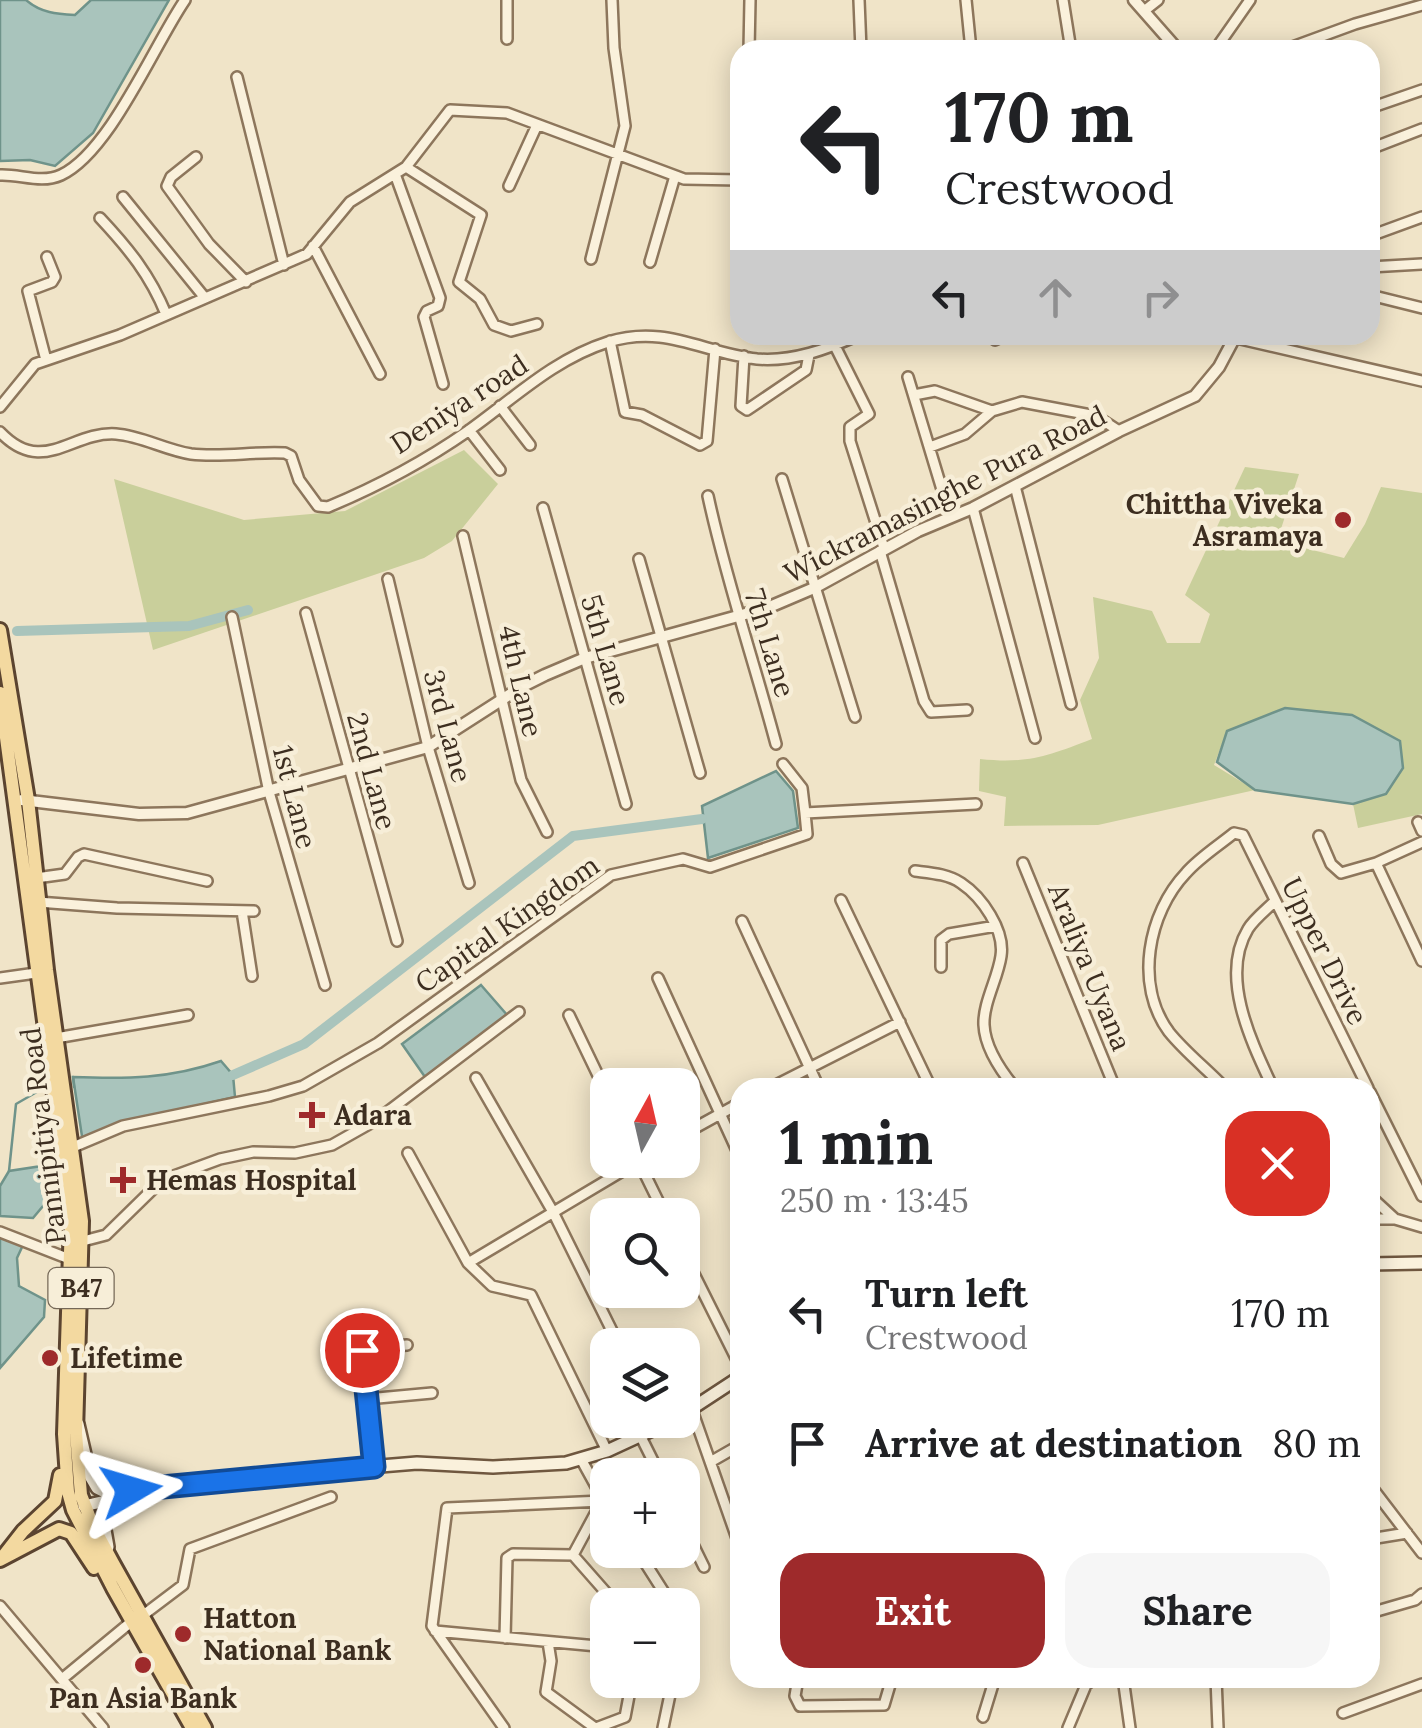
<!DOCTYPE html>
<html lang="en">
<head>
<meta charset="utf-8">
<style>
  :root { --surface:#fff; --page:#f6f6f6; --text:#202124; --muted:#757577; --accent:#9e2a2b }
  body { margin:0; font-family:Lora,serif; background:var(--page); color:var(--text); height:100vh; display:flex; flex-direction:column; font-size:38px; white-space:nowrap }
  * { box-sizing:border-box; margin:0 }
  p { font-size:32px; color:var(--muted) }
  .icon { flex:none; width:55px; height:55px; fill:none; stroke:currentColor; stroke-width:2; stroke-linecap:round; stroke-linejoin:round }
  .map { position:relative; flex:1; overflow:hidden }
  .details { position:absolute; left:730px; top:1078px; width:650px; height:610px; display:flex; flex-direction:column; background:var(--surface); border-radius:30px; box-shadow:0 5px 25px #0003 }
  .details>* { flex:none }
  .guide { position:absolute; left:730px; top:40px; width:650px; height:305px; border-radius:30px; box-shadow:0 5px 25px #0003; background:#fff; color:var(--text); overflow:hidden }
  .needle { width:65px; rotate:8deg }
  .tools { position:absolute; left:590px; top:1068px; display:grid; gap:20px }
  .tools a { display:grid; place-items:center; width:110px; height:110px; border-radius:20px; background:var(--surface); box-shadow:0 5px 25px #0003; font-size:50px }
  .pin { position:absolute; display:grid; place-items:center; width:85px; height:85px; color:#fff; margin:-42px; border:5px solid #fff; border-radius:50%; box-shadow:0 2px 10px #0007 }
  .me { position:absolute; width:110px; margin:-55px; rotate:83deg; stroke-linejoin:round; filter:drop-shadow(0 0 8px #0008) }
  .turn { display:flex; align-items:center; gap:35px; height:210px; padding:0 50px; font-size:45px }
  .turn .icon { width:130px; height:130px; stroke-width:2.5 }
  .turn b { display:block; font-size:70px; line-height:85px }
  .lanes { display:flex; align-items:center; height:95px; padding:0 50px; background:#0003; justify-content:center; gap:50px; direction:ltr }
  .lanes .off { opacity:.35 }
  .round { display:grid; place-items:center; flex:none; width:105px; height:105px; border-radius:30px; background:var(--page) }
  .headline { display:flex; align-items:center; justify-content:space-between; height:170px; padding:0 50px }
  h1 { font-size:60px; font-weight:800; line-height:75px }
  .cta { display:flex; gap:20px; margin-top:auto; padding:20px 50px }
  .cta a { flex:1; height:115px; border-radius:30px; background:var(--accent); color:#fff; font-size:40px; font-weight:800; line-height:115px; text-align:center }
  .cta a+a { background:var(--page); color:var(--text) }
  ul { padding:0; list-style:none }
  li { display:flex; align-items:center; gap:30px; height:130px; padding:0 50px }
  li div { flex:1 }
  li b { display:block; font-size:38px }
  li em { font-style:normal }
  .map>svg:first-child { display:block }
  .green { fill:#c9cf9b }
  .water { fill:#a9c4bc; stroke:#6f938a; stroke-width:2.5 }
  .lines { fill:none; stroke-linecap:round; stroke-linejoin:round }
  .stream { stroke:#6f938a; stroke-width:2.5 }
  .canal { stroke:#a9c4bc; stroke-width:10 }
  .minor-casing { stroke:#8d765c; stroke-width:14 }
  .tertiary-casing { stroke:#8d765c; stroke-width:15 }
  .secondary-casing { stroke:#6f573f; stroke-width:16 }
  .primary-casing { stroke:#5b4430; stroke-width:18 }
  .minor { stroke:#faf1dc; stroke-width:9 }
  .tertiary { stroke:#faf1dc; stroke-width:10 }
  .secondary { stroke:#faf1dc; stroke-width:11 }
  .primary { stroke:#f3d9a0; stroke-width:12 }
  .route-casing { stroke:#114b97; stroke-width:25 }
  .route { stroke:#1a73e8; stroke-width:18 }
  .poi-dot { fill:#9e2a2b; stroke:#f7eed8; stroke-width:4 }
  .labels { text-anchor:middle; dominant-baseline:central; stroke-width:9; stroke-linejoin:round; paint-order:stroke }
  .shield { fill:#f7eed8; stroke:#756857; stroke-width:2.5 }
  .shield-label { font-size:25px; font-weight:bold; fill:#3d2e20 }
  .street-label { font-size:28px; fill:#3d2e20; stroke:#f7eed8 }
  .poi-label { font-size:28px; font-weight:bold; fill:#3d2e20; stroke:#f7eed8; text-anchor:start }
</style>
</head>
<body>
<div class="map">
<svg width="1422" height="1728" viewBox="0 0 1422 1728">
  <rect width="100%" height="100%" fill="#f0e4c8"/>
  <path class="green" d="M 464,450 L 498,484 L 452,541 L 424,558 L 153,650 L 114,479 L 244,520 L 345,511 Z
    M 1245,467 L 1299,474 L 1277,541 L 1344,558 L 1365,524 L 1381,487 L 1422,493 L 1422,814 L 1358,828 L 1353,804 L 1386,794 L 1227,731 L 1214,765 L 1255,790 L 1098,825 L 1004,826 L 1006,797 L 979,791 L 980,759 C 1028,764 1048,756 1092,739 L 1080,700 L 1099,658 L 1093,597 L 1152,611 L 1167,643 L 1200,643 L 1210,614 L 1185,595 Z"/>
  <path class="water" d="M 0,0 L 26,0 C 41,13 57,14 75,15 L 91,0 L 169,0 L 93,133 L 55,166 L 30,160 L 0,161 Z
    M 1285,708 L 1352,715 L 1400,741 L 1403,768 L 1386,794 L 1353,804 L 1255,790 L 1217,762 L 1227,731 Z
    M 776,771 L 793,791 L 798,828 L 708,858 L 702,806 Z
    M 481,985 L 508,1016 L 425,1077 L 402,1044 Z
    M 221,1061 L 233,1075 L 235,1097 L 126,1122 L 83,1143 L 73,1077 C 127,1079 169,1079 221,1061 Z
    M 55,1164 L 58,1188 L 33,1218 L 0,1216 L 0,1186 L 9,1171 Z
    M 0,1237 L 23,1245 L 17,1258 L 19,1286 L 45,1300 L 44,1317 L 0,1368 Z"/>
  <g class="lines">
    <path class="stream" d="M 73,1077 L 74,1087
      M 9,1171 L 16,1104 L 42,1089"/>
    <path class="canal" d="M 17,631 L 189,626 L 248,610
      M 233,1075 L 304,1044 L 573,836 L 702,819"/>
    <defs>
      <path id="minor" d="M 859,0 L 861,50
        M 966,0 L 971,50
        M 1063,0 L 1071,50
        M 1144,11 L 1158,0
        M 507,39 L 507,0
        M 749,50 L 750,0
        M 1215,50 L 1250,0
        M 1284,50 L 1355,24 L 1422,5
        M 237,77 L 284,265
        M 1370,108 L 1422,90
        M 1370,149 L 1422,129
        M 196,157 L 171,177 L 167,186 L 209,244 L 246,282
        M 406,167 L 481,215 L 459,282 L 480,299 L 494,325 L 511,331 L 537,324
        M 395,174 L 440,298 L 438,306 L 427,311 L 424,317 L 443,384
        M 0,175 C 20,174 41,184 61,175 C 110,152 154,45 185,0
        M 509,186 L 537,125
        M 123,197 L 205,298
        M 100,218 C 129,249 150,275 166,314
        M 1370,236 L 1422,217
        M 313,246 L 380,374
        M 591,259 L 625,126 L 614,48 L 612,0
        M 650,262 L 675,176
        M 1370,267 L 1422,264
        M 1370,295 L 1422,308
        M 1236,338 L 1422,381
        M 995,340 L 1006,335
        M 610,341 L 625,412 L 642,415 L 700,445 L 707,441 L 715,349
        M 835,346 L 869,414 L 850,427 L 850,441 L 884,548
        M 744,356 L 741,406 L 747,410 L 806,370 L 809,355
        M 46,360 L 28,291 L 52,282 L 55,277 L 47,257
        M 908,377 L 950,516
        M 914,395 L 935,391 L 992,411
        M 500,406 L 530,445
        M 0,407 L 35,364 L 120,335 L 307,254 L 350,202 L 406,167 L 450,110 L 507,113 L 684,179 L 740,180
        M 469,430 L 500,470
        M 0,432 C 43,477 71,431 116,434 C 142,436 165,450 191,454 C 223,458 254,451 285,453 L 291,456 L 299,480 L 318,506 L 328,507 C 376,487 425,461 468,431 C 513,399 554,359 608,342 C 666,324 703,353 757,359 C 793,362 827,349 859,335
        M 930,447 L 965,434 L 992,411 L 1022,402 L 1096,416 L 1119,431
        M 782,479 L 855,717
        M 1015,486 L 1071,704
        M 708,496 C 726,580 754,661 776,744
        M 543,508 L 626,804
        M 973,508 L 1035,738
        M 463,536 L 521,780 L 547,832
        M 880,551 L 924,701 L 931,712 L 967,710
        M 639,559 L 700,773
        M 388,579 L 428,747 L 469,883
        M 306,613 L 397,941
        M 232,617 L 269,792 L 325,985
        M 783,764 L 802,788 L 805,813
        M 1418,822 L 1422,831
        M 1319,836 L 1331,864 L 1341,873 L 1376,863
        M 1422,842 L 1376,863 L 1422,961
        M 1023,863 L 1115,1088
        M 915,871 C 931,873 948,874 961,883 C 982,897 1005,930 1001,956 C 998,978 983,1003 984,1025 C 985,1048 1001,1071 1015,1088
        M 36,878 L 65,874 L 78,857 L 84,854 L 207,881
        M 841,900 L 931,1088
        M 38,902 L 117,908 L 254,911
        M 242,911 L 252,976
        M 742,921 L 819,1088
        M 941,967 L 941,940 L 949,934 L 996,926
        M 0,978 L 36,973
        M 658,978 L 740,1157
        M 569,1015 L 608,1096
        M 56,1038 L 188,1015
        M 476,1078 L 553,1212 L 619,1345
        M 770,1088 L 900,1022
        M 1225,1088 C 1207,1069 1185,1052 1169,1032 C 1134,985 1148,913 1186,873 C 1199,858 1218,846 1234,833 L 1243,835 L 1368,1088
        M 1273,1088 C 1252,1043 1219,977 1248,929 C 1254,919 1266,910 1275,901
        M 1370,1092 L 1422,1196
        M 682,1135 L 740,1103
        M 66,1150 L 123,1126 L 269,1096 L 303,1086 L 378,1043 L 611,875 L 683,859 L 710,867 L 807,834 L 805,813 L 976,804
        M 408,1153 L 468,1263 L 492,1286 L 531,1295 L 607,1451
        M 638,1160 L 665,1215
        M 1370,1196 L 1395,1219
        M 1370,1219 L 1395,1219 L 1422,1227
        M 0,1232 L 72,1260
        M 83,1241 L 106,1235 L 154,1188 L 171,1177 L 220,1159 L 253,1152 L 295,1153 L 332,1145 L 378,1119 L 519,1012
        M 682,1250 L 740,1366
        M 468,1263 L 641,1160
        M 367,1399 L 432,1393
        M 692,1410 L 740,1547
        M 641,1437 L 660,1475
        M 581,1459 L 608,1508
        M 712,1461 L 740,1445
        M 373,1467 L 361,1353 L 369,1348 L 407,1345
        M 1370,1485 L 1422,1553
        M 682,1522 L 704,1567
        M 1370,1539 L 1407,1533
        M 637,1550 L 672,1605
        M 573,1555 L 617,1605
        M 573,1555 L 602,1501
        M 0,1606 L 103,1728
        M 1370,1613 L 1415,1600 L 1422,1594
        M 142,1616 L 183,1585 L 190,1549 L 331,1497
        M 435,1631 L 608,1647
        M 505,1638 L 507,1558 L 513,1554 L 573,1555
        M 548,1642 L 551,1661 L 546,1692 L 595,1728
        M 798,1678 L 795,1696 L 800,1706 L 884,1705 L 892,1678
        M 1123,1678 L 1130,1728
        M 1216,1678 L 1218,1728
        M 62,1679 L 131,1622
        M 1343,1713 L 1422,1684
        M 983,1717 L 995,1678
        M 504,1728 L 432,1626 L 447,1508 L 602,1501
        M 596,1728 L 625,1717 L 632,1680
        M 663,1728 L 673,1680
        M 1068,1728 L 1086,1685 L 1094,1678"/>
      <path id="tertiary" d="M 1134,0 L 1178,50
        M 22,800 L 139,814 L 187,813 L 428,747 L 523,686 L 545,675 L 585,658 L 767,608 L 814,588 L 918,531 L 973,508 L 1119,431 L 1195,396 L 1219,367 L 1236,335"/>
      <path id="secondary" d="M 1370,1264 L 1422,1263
        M 682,1415 L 740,1377
        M 78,1424 L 90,1476 L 97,1488 L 103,1491 L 120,1491
        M 84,1506 L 174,1485 L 213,1480 L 417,1463 L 493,1467 L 566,1463 L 607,1451 L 674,1420
        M 108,1547 L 102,1513 L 121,1503"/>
      <path id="primary" d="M 0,630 L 28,800 L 47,970 L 82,1221 L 76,1433 L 81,1495 L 93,1526 L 113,1563 L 205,1728
        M 0,693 L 71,1222 L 64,1434 L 68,1492 L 73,1510 L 113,1588 L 192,1728
        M 5,1554 L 23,1531 L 55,1501 L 60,1475
        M 0,1560 L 59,1529 L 71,1533 L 94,1568"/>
    </defs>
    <use href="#minor" class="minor-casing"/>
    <use href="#tertiary" class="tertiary-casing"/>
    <use href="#secondary" class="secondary-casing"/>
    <use href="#primary" class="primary-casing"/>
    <use href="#minor" class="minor"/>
    <use href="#tertiary" class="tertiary"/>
    <use href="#secondary" class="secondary"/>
    <use href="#primary" class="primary"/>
  </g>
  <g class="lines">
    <defs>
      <path id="route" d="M 131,1490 L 374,1467 L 362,1350"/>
    </defs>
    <use href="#route" class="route-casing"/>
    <use href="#route" class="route"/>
  </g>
  <g class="poi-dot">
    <circle cx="1343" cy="520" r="10"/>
    <path d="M307 1100h10v10h10v10h-10v10h-10v-10h-10v-10h10z"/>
    <path d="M118 1165h10v10h10v10h-10v10h-10v-10h-10v-10h10z"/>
    <circle cx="50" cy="1358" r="10"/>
    <circle cx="183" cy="1634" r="10"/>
    <circle cx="143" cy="1665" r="10"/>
  </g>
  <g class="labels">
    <rect class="shield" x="48.5" y="1268" width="65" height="40" rx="8"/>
    <g class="shield-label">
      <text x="81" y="1288">B47</text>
    </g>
    <g class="street-label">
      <text transform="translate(459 404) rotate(-33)">Deniya road</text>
      <text transform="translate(945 494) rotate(-27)">Wickramasinghe Pura Road</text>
      <text transform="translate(770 643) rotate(73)">7th Lane</text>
      <text transform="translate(606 650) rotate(74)">5th Lane</text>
      <text transform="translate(521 681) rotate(77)">4th Lane</text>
      <text transform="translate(448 726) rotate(75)">3rd Lane</text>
      <text transform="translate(372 771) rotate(75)">2nd Lane</text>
      <text transform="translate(295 797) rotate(76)">1st Lane</text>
      <text transform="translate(507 924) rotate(-35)">Capital Kingdom</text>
      <text transform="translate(1325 951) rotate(64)">Upper Drive</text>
      <text transform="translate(1090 967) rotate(68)">Araliya Uyana</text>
      <text transform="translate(43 1136) rotate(-97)">Pannipitiya Road</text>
    </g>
    <g class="poi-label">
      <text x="1323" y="504" text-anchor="end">Chittha Viveka<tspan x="1323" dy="32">Asramaya</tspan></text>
      <text x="334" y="1115">Adara</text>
      <text x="146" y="1180">Hemas Hospital</text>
      <text x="70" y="1358">Lifetime</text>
      <text x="203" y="1618">Hatton<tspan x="203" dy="32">National Bank</tspan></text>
      <text x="143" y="1698" text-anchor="middle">Pan Asia Bank</text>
    </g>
  </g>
</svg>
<div class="tools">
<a><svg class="needle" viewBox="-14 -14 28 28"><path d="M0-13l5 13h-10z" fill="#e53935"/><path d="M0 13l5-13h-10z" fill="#757577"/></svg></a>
<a><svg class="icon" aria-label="search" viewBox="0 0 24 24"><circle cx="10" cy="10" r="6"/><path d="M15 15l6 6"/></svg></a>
<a><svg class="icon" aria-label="layers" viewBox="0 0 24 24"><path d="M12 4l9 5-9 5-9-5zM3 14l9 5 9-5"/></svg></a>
<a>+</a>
<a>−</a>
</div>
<div class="pin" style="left:362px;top:1350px;background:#d93025"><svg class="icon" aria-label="arrive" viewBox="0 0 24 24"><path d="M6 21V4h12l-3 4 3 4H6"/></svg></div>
<svg class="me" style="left:131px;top:1490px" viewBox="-20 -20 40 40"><path d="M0-17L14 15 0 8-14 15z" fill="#1a73e8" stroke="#fff" stroke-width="4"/></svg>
<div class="guide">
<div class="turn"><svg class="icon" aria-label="left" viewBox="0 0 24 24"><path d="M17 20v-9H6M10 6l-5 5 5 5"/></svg><div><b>170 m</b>Crestwood</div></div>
<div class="lanes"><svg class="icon" aria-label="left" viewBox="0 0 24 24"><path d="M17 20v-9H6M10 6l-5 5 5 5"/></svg><svg class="icon off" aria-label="ahead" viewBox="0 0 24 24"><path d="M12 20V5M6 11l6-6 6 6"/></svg><svg class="icon off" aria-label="right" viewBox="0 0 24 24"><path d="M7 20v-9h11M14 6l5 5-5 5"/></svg></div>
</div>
<section class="details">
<div class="headline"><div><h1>1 min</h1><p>250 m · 13:45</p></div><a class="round" style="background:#d93025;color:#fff"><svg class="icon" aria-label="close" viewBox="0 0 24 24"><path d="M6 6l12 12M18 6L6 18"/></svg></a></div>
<ul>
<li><svg class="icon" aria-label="left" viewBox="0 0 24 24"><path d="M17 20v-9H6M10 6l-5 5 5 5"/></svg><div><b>Turn left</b><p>Crestwood</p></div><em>170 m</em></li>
<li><svg class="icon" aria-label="arrive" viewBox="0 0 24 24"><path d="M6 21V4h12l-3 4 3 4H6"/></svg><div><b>Arrive at destination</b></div><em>80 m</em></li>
</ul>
<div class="cta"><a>Exit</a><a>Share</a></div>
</section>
</div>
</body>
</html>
